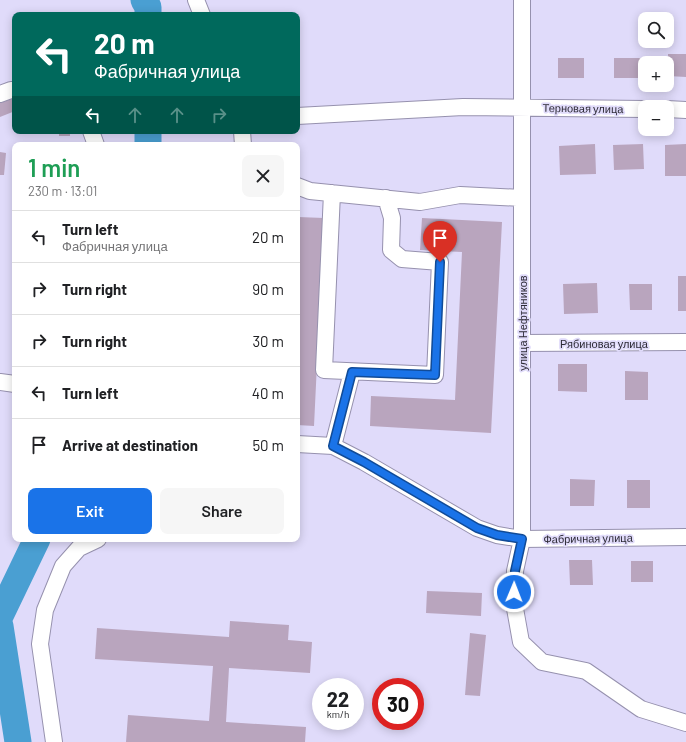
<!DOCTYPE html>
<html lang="en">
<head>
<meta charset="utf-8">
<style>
  :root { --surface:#fff; --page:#f6f6f6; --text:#202124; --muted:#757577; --line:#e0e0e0; --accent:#1a73e8 }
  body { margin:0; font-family:Barlow,sans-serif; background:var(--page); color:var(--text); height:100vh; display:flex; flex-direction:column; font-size:15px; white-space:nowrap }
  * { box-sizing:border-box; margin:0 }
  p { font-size:13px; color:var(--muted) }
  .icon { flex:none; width:22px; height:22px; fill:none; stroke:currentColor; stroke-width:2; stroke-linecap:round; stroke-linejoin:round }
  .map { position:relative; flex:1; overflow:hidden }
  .panel { position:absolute; left:12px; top:142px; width:288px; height:400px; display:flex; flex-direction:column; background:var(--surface); border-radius:8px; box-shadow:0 2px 10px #0003 }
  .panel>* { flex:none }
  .hud { position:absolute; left:12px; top:12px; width:288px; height:122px; border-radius:8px; box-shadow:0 2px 10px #0003; background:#00695c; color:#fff; overflow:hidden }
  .controls { position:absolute; left:638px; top:12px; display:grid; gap:8px }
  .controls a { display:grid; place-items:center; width:36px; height:36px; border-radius:8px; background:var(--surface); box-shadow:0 2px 10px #0003; font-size:20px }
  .speed { position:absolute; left:312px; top:678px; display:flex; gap:8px; font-size:20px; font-weight:700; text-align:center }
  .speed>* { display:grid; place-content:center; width:52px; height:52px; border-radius:50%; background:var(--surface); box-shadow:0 2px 10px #0003; line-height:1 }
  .speed small { font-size:10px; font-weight:400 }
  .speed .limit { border:6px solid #d22; background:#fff; color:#111 }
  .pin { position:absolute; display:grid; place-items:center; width:34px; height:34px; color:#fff; margin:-41px -17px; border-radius:50% 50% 50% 0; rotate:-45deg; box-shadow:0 0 4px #0007 }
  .pin .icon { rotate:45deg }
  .me { position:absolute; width:44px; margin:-22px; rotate:1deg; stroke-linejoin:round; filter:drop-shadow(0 0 3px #0008) }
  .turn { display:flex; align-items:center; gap:14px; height:84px; padding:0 16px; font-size:18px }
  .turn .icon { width:52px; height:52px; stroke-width:2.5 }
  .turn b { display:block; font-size:28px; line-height:34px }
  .lanes { display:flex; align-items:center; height:38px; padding:0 16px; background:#0003; justify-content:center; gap:20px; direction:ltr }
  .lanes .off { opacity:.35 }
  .round { display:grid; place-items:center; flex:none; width:42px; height:42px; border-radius:8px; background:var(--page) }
  .summary { display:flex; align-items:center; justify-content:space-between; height:68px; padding:0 16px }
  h1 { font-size:24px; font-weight:600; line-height:30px; color:#1e9e55 }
  .cta { display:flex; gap:8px; margin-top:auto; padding:8px 16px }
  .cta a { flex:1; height:46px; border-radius:8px; background:var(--accent); color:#fff; font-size:16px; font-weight:600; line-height:46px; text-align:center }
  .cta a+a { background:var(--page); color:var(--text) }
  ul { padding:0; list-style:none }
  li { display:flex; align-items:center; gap:12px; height:52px; padding:0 16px; border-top:1px solid var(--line) }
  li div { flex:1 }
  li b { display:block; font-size:15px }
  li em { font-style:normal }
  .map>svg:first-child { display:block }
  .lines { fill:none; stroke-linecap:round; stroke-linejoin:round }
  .river { stroke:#4a9fd2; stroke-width:27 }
  .building { fill:#b9a5be }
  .minor-casing { stroke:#9691ae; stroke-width:18 }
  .minor { stroke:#fff; stroke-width:16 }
  .route-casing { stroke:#114b97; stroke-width:10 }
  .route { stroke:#1a73e8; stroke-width:7 }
  .labels { text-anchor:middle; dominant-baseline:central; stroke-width:3.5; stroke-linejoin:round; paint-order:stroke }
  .street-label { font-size:11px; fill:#2d2b36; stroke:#e0dbfa }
</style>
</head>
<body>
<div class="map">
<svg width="686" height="742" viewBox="0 0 686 742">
  <rect width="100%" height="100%" fill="#e0dbfa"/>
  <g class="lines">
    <path class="river" d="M 144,0 L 148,7 L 148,15
      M 148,131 L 148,145
      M 0,616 L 37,539
      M 0,626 L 18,742"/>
  </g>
  <path class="building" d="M 668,54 L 686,54 L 686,77 L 668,76 Z
    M 558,58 L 584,58 L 584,78 L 558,78 Z
    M 614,58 L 647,58 L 647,63 L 645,63 L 645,78 L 614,78 Z
    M 12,99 L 15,106 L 15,111 L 0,117 L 0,103 Z
    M 59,131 L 70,131 L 70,136 L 59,136 Z
    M 73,143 L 88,143 L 88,145 L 73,145 Z
    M 595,144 L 596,174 L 560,175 L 559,146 Z
    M 643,144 L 644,169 L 614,170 L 613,145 Z
    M 686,144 L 686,176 L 665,176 L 665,145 Z
    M 0,152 L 6,153 L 4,175 L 0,175 Z
    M 12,197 L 15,197 L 15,220 L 12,220 Z
    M 298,217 L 324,218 L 314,426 L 297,425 Z
    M 422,218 L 502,222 L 491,433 L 370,426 L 371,396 L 455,400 L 462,252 L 420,250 Z
    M 678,276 L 686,276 L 686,311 L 678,311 Z
    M 597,283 L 598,313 L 564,314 L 563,284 Z
    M 629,284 L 652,284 L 652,310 L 630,310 Z
    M 558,364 L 587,364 L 587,392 L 558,391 Z
    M 625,371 L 648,372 L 648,400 L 625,400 Z
    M 570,479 L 595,480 L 594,506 L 570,506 Z
    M 627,480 L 650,480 L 650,508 L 627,508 Z
    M 569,560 L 592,560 L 593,585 L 570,585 Z
    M 631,561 L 653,561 L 653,582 L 631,582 Z
    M 427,591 L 482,593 L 481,616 L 426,613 Z
    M 230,621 L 289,625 L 288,640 L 312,642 L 310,673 L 229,668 L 226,722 L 306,727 L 305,742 L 126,742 L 128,715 L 209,721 L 213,666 L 95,659 L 97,628 L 229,637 Z
    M 470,633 L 486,635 L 480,696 L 465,695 Z"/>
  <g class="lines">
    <defs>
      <path id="minor" d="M 196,0 L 202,15
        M 522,0 L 522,539 L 515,571 L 514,603 L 521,642 L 542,662 L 586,671 L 641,709 L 686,723
        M 0,94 L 11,90 L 15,90
        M 667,109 L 686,110
        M 297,116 L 463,107 L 645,109
        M 91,131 L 96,145
        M 242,131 L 243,145
        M 297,186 L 310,191 L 420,202 L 460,195 L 522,198
        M 332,193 L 324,370 L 435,375 L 440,262 L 402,259 L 391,250 L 392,218 L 386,198
        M 522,343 L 686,342
        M 0,382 L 15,384
        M 297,444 L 333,446 L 364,462 L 477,528 L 497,535 L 522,539 L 686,537
        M 333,446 L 352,372
        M 54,742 L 40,644 L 45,610 L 63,566 L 79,548 L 98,539"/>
    </defs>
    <use href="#minor" class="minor-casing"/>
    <use href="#minor" class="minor"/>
  </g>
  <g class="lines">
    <defs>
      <path id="route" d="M 440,262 L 435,375 L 352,372 L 333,446 L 364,462 L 477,528 L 497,535 L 522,539 L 515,571 L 514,592"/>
    </defs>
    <use href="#route" class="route-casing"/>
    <use href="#route" class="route"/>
  </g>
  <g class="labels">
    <g class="street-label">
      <text transform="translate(583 108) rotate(1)">Терновая улица</text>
      <text transform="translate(522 323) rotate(-90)">улица Нефтяников</text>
      <text x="604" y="343">Рябиновая улица</text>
      <text transform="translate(588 538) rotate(-1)">Фабричная улица</text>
    </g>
  </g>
</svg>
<div class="controls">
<a><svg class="icon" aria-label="search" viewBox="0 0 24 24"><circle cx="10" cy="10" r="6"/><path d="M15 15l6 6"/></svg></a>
<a>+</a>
<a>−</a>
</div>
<div class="speed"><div>22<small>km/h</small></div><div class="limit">30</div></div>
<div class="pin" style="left:440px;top:262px;background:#d93025"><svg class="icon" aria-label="arrive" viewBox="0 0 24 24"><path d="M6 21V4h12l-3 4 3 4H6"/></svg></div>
<svg class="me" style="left:514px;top:592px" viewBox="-20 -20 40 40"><circle r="17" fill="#1a73e8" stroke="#fff" stroke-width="3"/><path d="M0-11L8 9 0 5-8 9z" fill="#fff"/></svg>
<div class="hud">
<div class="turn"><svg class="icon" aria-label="left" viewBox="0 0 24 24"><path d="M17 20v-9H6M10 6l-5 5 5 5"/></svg><div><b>20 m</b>Фабричная улица</div></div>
<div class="lanes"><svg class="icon" aria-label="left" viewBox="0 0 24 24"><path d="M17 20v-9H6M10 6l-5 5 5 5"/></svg><svg class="icon off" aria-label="ahead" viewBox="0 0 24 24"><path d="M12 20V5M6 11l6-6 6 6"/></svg><svg class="icon off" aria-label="ahead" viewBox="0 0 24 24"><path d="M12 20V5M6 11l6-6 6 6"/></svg><svg class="icon off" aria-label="right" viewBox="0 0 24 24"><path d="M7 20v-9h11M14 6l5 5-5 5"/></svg></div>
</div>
<section class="panel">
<div class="summary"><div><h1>1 min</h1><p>230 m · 13:01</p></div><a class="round"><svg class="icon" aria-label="close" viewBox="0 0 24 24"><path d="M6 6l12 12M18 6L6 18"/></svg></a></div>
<ul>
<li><svg class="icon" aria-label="left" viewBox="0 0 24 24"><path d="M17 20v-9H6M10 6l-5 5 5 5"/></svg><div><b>Turn left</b><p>Фабричная улица</p></div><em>20 m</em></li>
<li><svg class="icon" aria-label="right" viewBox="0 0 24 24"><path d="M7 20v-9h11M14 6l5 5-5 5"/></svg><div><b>Turn right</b></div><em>90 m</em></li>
<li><svg class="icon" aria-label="right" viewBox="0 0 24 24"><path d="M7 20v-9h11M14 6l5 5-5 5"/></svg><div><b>Turn right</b></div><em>30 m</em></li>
<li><svg class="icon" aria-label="left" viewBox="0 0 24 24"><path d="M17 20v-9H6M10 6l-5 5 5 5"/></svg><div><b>Turn left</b></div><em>40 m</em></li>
<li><svg class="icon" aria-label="arrive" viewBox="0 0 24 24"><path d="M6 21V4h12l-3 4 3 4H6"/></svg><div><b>Arrive at destination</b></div><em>50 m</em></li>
</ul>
<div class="cta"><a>Exit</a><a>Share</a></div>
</section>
</div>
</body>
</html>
